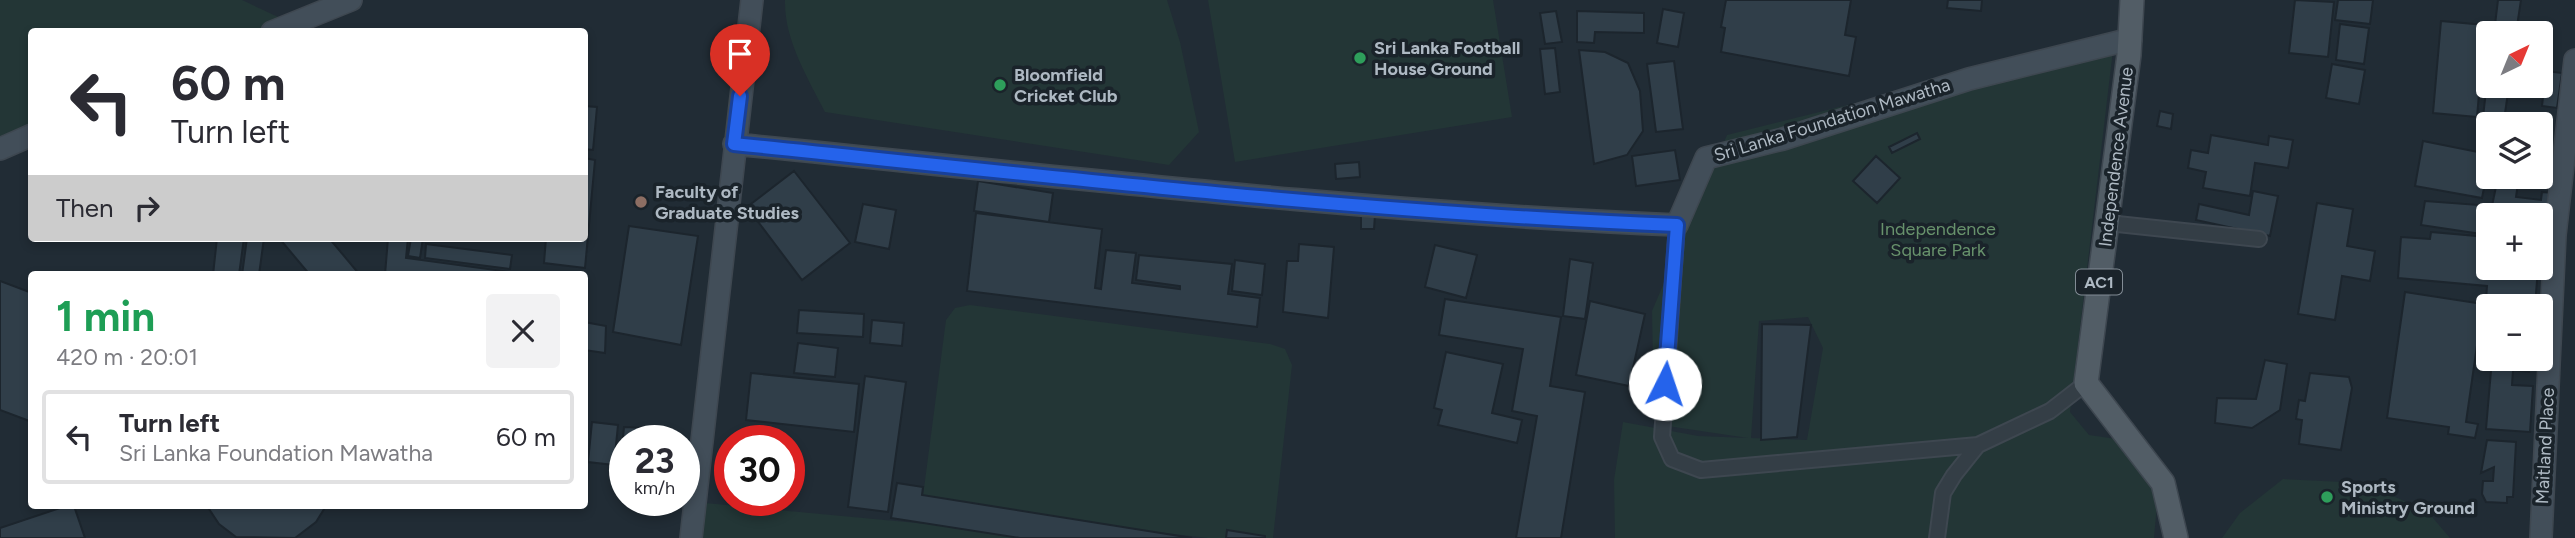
<!DOCTYPE html>
<html lang="en">
<head>
<meta charset="utf-8">
<style>
  :root { --surface:#fff; --page:#f2f2f3; --text:#2b2b33; --muted:#7c7c81; --line:#e1e1e2 }
  body { margin:0; font-family:Figtree,sans-serif; background:var(--page); color:var(--text); height:100vh; display:flex; flex-direction:column; font-size:26px; white-space:nowrap }
  * { box-sizing:border-box; margin:0 }
  p { font-size:23px; color:var(--muted) }
  .icon { flex:none; width:38px; height:38px; fill:none; stroke:currentColor; stroke-width:2; stroke-linecap:round; stroke-linejoin:round }
  .map { position:relative; flex:1; overflow:hidden }
  .side { position:absolute; left:28px; top:271px; width:560px; height:238px; display:flex; flex-direction:column; background:var(--surface); border-radius:7px; box-shadow:0 4px 10px #0003 }
  .side>* { flex:none }
  .banner { position:absolute; left:28px; top:28px; width:560px; height:214px; border-radius:7px; box-shadow:0 4px 10px #0003; background:#fff; color:var(--text); overflow:hidden }
  .needle { width:46px; rotate:43deg }
  .controls { position:absolute; left:2476px; top:21px; display:grid; gap:14px }
  .controls a { display:grid; place-items:center; width:77px; height:77px; border-radius:7px; background:var(--surface); box-shadow:0 4px 10px #0003; font-size:35px }
  .speed { position:absolute; left:609px; top:425px; display:flex; gap:14px; font-size:35px; font-weight:700; text-align:center }
  .speed>* { display:grid; place-content:center; width:91px; height:91px; border-radius:50%; background:var(--surface); box-shadow:0 4px 10px #0003; line-height:1 }
  .speed small { font-size:18px; font-weight:400 }
  .speed .limit { border:10px solid #d22; background:#fff; color:#111 }
  .pin { position:absolute; display:grid; place-items:center; width:60px; height:60px; color:#fff; margin:-72px -30px; border-radius:50% 50% 50% 0; rotate:-45deg; box-shadow:0 0 7px #0007 }
  .pin .icon { rotate:45deg }
  .me { position:absolute; width:77px; margin:-38px; rotate:4deg; stroke-linejoin:round; filter:drop-shadow(0 0 5px #0008) }
  .turn { display:flex; align-items:center; gap:24px; height:147px; padding:0 28px; font-size:32px }
  .turn .icon { width:91px; height:91px; stroke-width:2.5 }
  .turn b { display:block; font-size:49px; line-height:60px }
  .then { display:flex; align-items:center; height:66px; padding:0 28px; background:#0003; gap:14px; font-size:26px }
  .round { display:grid; place-items:center; flex:none; width:74px; height:74px; border-radius:7px; background:var(--page) }
  .headline { display:flex; align-items:center; justify-content:space-between; height:119px; padding:0 28px }
  h1 { font-size:42px; font-weight:700; line-height:52px; color:#1e9e55 }
  ul { padding:0; list-style:none }
  li { display:flex; align-items:center; gap:21px; height:94px; margin:0 14px 10px; padding:0 14px; border:4px solid var(--line); border-radius:7px }
  li div { flex:1 }
  li b { display:block; font-size:26px }
  li em { font-style:normal }
  .map>svg:first-child { display:block }
  .green { fill:#233636; fill-rule:evenodd }
  .building { fill:#303e49; stroke:#1c252d; stroke-width:2 }
  .lines { fill:none; stroke-linecap:round; stroke-linejoin:round }
  .street-casing { stroke:#3e4750; stroke-width:18 }
  .secondary-casing { stroke:#3e4750; stroke-width:24 }
  .primary-casing { stroke:#3e4750; stroke-width:26 }
  .street { stroke:#343e46; stroke-width:14 }
  .secondary { stroke:#424e59; stroke-width:21 }
  .primary { stroke:#525d66; stroke-width:23 }
  .route-casing { stroke:#184099; stroke-width:18 }
  .route { stroke:#2563eb; stroke-width:12 }
  .leisure-dot { fill:#2e9e5b; stroke:#1a232a; stroke-width:2.5 }
  .education-dot { fill:#8d6e63; stroke:#1a232a; stroke-width:2.5 }
  .labels { text-anchor:middle; dominant-baseline:central; stroke-width:7; stroke-linejoin:round; paint-order:stroke }
  .shield { fill:#1a232a; stroke:#828c95; stroke-width:2 }
  .shield-label { font-size:16px; font-weight:bold; fill:#aeb9c3 }
  .poi-label { font-size:18px; font-weight:bold; fill:#aeb9c3; stroke:#1a232a; text-anchor:start }
  .street-label { font-size:18px; fill:#aeb9c3; stroke:#1a232a }
  .park-label { font-size:18px; fill:#68926c; stroke:#1a232a }
</style>
</head>
<body>
<div class="map">
<svg width="2575" height="538" viewBox="0 0 2575 538">
  <rect width="100%" height="100%" fill="#212c35"/>
  <path class="green" d="M 0,0 L 242,0 L 291,23 L 272,32 L 32,32 L 31,135 L 0,149 Z
    M 785,0 L 1167,0 L 1180,42 L 1199,132 L 1169,165 L 825,112 C 808,78 784,40 785,0 Z
    M 1208,0 L 1493,0 L 1512,117 L 1235,162 Z
    M 2113,50 L 2070,412 L 2089,435 L 2116,439 L 2158,492 L 2154,538 L 1615,538 L 1614,480 L 1623,422 L 1698,436 L 1748,438 L 1654,424 L 1652,311 L 1727,135 L 1920,87 ZM 1808,317 L 1823,348 L 1807,440 L 1751,438 L 1759,321 Z
    M 970,305 L 1270,344 L 1285,349 L 1292,365 L 1273,538 L 1208,538 L 993,513 L 923,496 L 946,320 L 955,308 Z
    M 2283,479 L 2363,483 L 2427,511 L 2450,538 L 2222,538 L 2240,513 Z
    M 705,503 L 1076,538 L 699,538 Z"/>
  <path class="building" d="M 1726,0 L 1851,0 L 1845,35 L 1856,37 L 1849,76 L 1721,52 L 1725,28 L 1721,27 Z
    M 1948,0 L 1982,0 L 1981,11 L 1947,8 Z
    M 2295,0 L 2334,2 L 2328,57 L 2289,53 Z
    M 2338,0 L 2373,0 L 2370,24 L 2335,20 Z
    M 2498,0 L 2521,0 L 2516,33 L 2494,33 Z
    M 1663,9 L 1684,13 L 1678,47 L 1657,43 Z
    M 1556,11 L 1562,42 L 1545,44 L 1540,13 Z
    M 1577,11 L 1644,13 L 1644,33 L 1595,32 L 1594,43 L 1577,42 Z
    M 2441,21 L 2485,25 L 2477,117 L 2433,113 Z
    M 2340,24 L 2369,28 L 2364,64 L 2336,60 Z
    M 1555,48 L 1560,92 L 1545,94 L 1540,49 Z
    M 1579,50 L 1605,52 L 1628,63 L 1640,91 L 1643,131 L 1627,155 L 1594,164 Z
    M 1674,61 L 1683,129 L 1656,132 L 1647,64 Z
    M 2332,64 L 2365,70 L 2359,104 L 2326,98 Z
    M 2546,71 L 2562,73 L 2557,108 L 2542,106 Z
    M 2488,73 L 2488,86 L 2509,86 L 2504,120 L 2483,117 Z
    M 584,106 L 597,107 L 593,150 L 584,149 Z
    M 2160,111 L 2173,114 L 2171,129 L 2157,126 Z
    M 1917,133 L 1920,139 L 1892,153 L 1889,147 Z
    M 2211,135 L 2268,145 L 2269,136 L 2293,140 L 2288,168 L 2255,163 L 2250,196 L 2203,188 L 2206,172 L 2188,168 L 2191,150 L 2208,153 Z
    M 2423,141 L 2488,154 L 2488,177 L 2493,177 L 2492,179 L 2486,178 L 2482,198 L 2415,186 Z
    M 2543,148 L 2549,149 L 2546,174 L 2541,174 Z
    M 1675,150 L 1680,180 L 1636,186 L 1632,156 Z
    M 1876,156 L 1900,178 L 1877,203 L 1853,181 Z
    M 584,158 L 595,160 L 585,268 L 544,263 L 546,238 L 584,238 Z
    M 1359,162 L 1360,177 L 1336,179 L 1335,164 Z
    M 794,171 L 850,243 L 802,280 L 747,207 Z
    M 2498,177 L 2519,177 L 2516,197 L 2541,200 L 2542,192 L 2554,193 L 2547,245 L 2541,244 L 2541,215 L 2488,215 L 2488,235 L 2421,225 L 2425,201 L 2492,206 Z
    M 978,181 L 1053,193 L 1049,222 L 974,211 Z
    M 2253,191 L 2278,196 L 2270,236 L 2196,220 L 2199,204 L 2249,215 Z
    M 2317,203 L 2353,209 L 2347,246 L 2375,251 L 2370,281 L 2342,276 L 2335,320 L 2298,314 Z
    M 863,204 L 896,210 L 889,249 L 855,242 Z
    M 976,213 L 1102,229 L 1095,288 L 1101,289 L 1106,250 L 1136,253 L 1132,283 L 1180,289 L 1180,286 L 1136,280 L 1139,255 L 1232,264 L 1228,294 L 1260,298 L 1257,327 L 967,291 Z
    M 1361,214 L 1375,215 L 1374,229 L 1361,229 Z
    M 629,226 L 698,236 L 681,345 L 613,332 Z
    M 2431,232 L 2488,237 L 2488,268 L 2538,268 L 2535,306 L 2488,306 L 2488,331 L 2484,330 L 2487,286 L 2398,278 L 2401,237 L 2430,239 Z
    M 217,238 L 244,238 L 239,275 L 213,275 Z
    M 247,238 L 264,238 L 259,275 L 242,275 Z
    M 279,238 L 329,238 L 360,275 L 310,275 Z
    M 388,238 L 408,238 L 406,258 L 533,275 L 385,275 Z
    M 411,238 L 423,238 L 420,258 L 408,256 Z
    M 426,244 L 512,255 L 510,269 L 425,258 Z
    M 1299,244 L 1334,247 L 1328,318 L 1283,312 L 1287,261 L 1298,261 Z
    M 1435,245 L 1477,255 L 1466,298 L 1425,287 Z
    M 1570,259 L 1593,263 L 1585,319 L 1563,316 Z
    M 1235,260 L 1265,264 L 1262,295 L 1232,291 Z
    M 0,281 L 32,293 L 32,422 L 0,410 Z
    M 2405,292 L 2483,304 L 2466,422 L 2478,424 L 2475,438 L 2448,434 L 2449,427 L 2387,418 Z
    M 1445,299 L 1561,317 L 1550,386 L 1585,392 L 1561,538 L 1516,538 L 1537,416 L 1512,411 L 1523,349 L 1439,335 Z
    M 1590,301 L 1645,314 L 1629,386 L 1576,375 Z
    M 799,310 L 864,314 L 863,337 L 797,333 Z
    M 872,320 L 904,323 L 902,346 L 870,343 Z
    M 584,322 L 606,326 L 605,353 L 584,350 Z
    M 1762,324 L 1811,325 L 1797,437 L 1761,440 Z
    M 798,343 L 838,348 L 835,377 L 794,373 Z
    M 1446,352 L 1503,364 L 1492,413 L 1522,420 L 1517,443 L 1438,425 L 1442,410 L 1434,408 Z
    M 2492,359 L 2530,359 L 2529,372 L 2513,370 L 2512,385 L 2533,386 L 2530,432 L 2486,429 Z
    M 2265,360 L 2287,364 L 2280,410 L 2252,428 L 2215,423 L 2217,398 L 2256,399 Z
    M 751,373 L 859,384 L 854,432 L 746,420 Z
    M 2310,373 L 2349,377 L 2352,388 L 2341,450 L 2299,444 L 2302,420 L 2296,419 L 2299,400 L 2305,401 Z
    M 865,376 L 906,382 L 888,512 L 848,507 Z
    M 592,422 L 618,425 L 614,465 L 588,462 Z
    M 624,427 L 646,428 L 645,441 L 625,441 L 625,468 L 620,468 Z
    M 2487,440 L 2516,442 L 2513,497 L 2507,497 L 2507,503 L 2486,502 L 2482,494 L 2483,481 L 2493,481 L 2494,467 L 2481,473 Z
    M 897,483 L 923,487 L 922,495 L 1192,538 L 1020,538 L 891,518 Z
    M 66,506 L 74,506 L 85,538 L 0,538 L 0,528 Z
    M 207,506 L 326,506 L 316,522 L 295,538 L 236,537 L 219,524 Z
    M 1227,530 L 1265,536 L 1265,538 L 1226,538 Z"/>
  <g class="lines">
    <defs>
      <path id="street" d="M 2108,223 L 2259,239
        M 1677,225 L 1662,437 L 1672,459 L 1701,470 L 1978,445
        M 1937,538 L 1943,493 L 1954,475 L 1978,445 L 2050,411 L 2086,383"/>
      <path id="secondary" d="M 272,32 L 351,0
        M 734,144 C 1048,175 1362,212 1677,225 L 1706,158 L 1783,139 L 1969,79 L 2131,39
        M 0,149 L 32,135
        M 691,538 L 752,0
        M 2541,538 L 2555,235 L 2575,60"/>
      <path id="primary" d="M 2132,0 L 2129,55 L 2086,383 L 2163,483 L 2176,538"/>
    </defs>
    <use href="#street" class="street-casing"/>
    <use href="#secondary" class="secondary-casing"/>
    <use href="#primary" class="primary-casing"/>
    <use href="#street" class="street"/>
    <use href="#secondary" class="secondary"/>
    <use href="#primary" class="primary"/>
  </g>
  <g class="lines">
    <defs>
      <path id="route" d="M 740,96 L 734,144 C 1047,176 1362,213 1677,225 L 1665,384"/>
    </defs>
    <use href="#route" class="route-casing"/>
    <use href="#route" class="route"/>
  </g>
  <g class="leisure-dot">
    <circle cx="1360" cy="58" r="7"/>
    <circle cx="1000" cy="85" r="7"/>
    <circle cx="2327" cy="497" r="7"/>
  </g>
  <circle class="education-dot" cx="641" cy="202" r="7"/>
  <g class="labels">
    <rect class="shield" x="2076" y="269.5" width="46" height="25" rx="5"/>
    <g class="shield-label">
      <text x="2099" y="282">AC1</text>
    </g>
    <g class="poi-label">
      <text x="1374" y="48">Sri Lanka Football<tspan x="1374" dy="21">House Ground</tspan></text>
      <text x="1014" y="75">Bloomfield<tspan x="1014" dy="21">Cricket Club</tspan></text>
      <text x="655" y="192">Faculty of<tspan x="655" dy="21">Graduate Studies</tspan></text>
      <text x="2341" y="487">Sports<tspan x="2341" dy="21">Ministry Ground</tspan></text>
    </g>
    <g class="street-label">
      <text transform="translate(1832 120) rotate(-17)">Sri Lanka Foundation Mawatha</text>
      <text transform="translate(2116 157) rotate(-83)">Independence Avenue</text>
      <text transform="translate(2545 446) rotate(-87)">Maitland Place</text>
    </g>
    <g class="park-label">
      <text x="1938" y="229">Independence<tspan x="1938" dy="21">Square Park</tspan></text>
    </g>
  </g>
</svg>
<div class="controls">
<a><svg class="needle" viewBox="-14 -14 28 28"><path d="M0-13l5 13h-10z" fill="#e53935"/><path d="M0 13l5-13h-10z" fill="#7c7c81"/></svg></a>
<a><svg class="icon" aria-label="layers" viewBox="0 0 24 24"><path d="M12 4l9 5-9 5-9-5zM3 14l9 5 9-5"/></svg></a>
<a>+</a>
<a>−</a>
</div>
<div class="speed"><div>23<small>km/h</small></div><div class="limit">30</div></div>
<div class="pin" style="left:740px;top:96px;background:#d93025"><svg class="icon" aria-label="arrive" viewBox="0 0 24 24"><path d="M6 21V4h12l-3 4 3 4H6"/></svg></div>
<svg class="me" style="left:1665px;top:384px" viewBox="-20 -20 40 40"><circle r="19" fill="#fff"/><path d="M0-13L10 11 0 6-10 11z" fill="#2563eb"/></svg>
<div class="banner">
<div class="turn"><svg class="icon" aria-label="left" viewBox="0 0 24 24"><path d="M17 20v-9H6M10 6l-5 5 5 5"/></svg><div><b>60 m</b>Turn left</div></div>
<div class="then">Then<svg class="icon" aria-label="right" viewBox="0 0 24 24"><path d="M7 20v-9h11M14 6l5 5-5 5"/></svg></div>
</div>
<section class="side">
<div class="headline"><div><h1>1 min</h1><p>420 m · 20:01</p></div><a class="round"><svg class="icon" aria-label="close" viewBox="0 0 24 24"><path d="M6 6l12 12M18 6L6 18"/></svg></a></div>
<ul>
<li><svg class="icon" aria-label="left" viewBox="0 0 24 24"><path d="M17 20v-9H6M10 6l-5 5 5 5"/></svg><div><b>Turn left</b><p>Sri Lanka Foundation Mawatha</p></div><em>60 m</em></li>
</ul>
</section>
</div>
</body>
</html>
